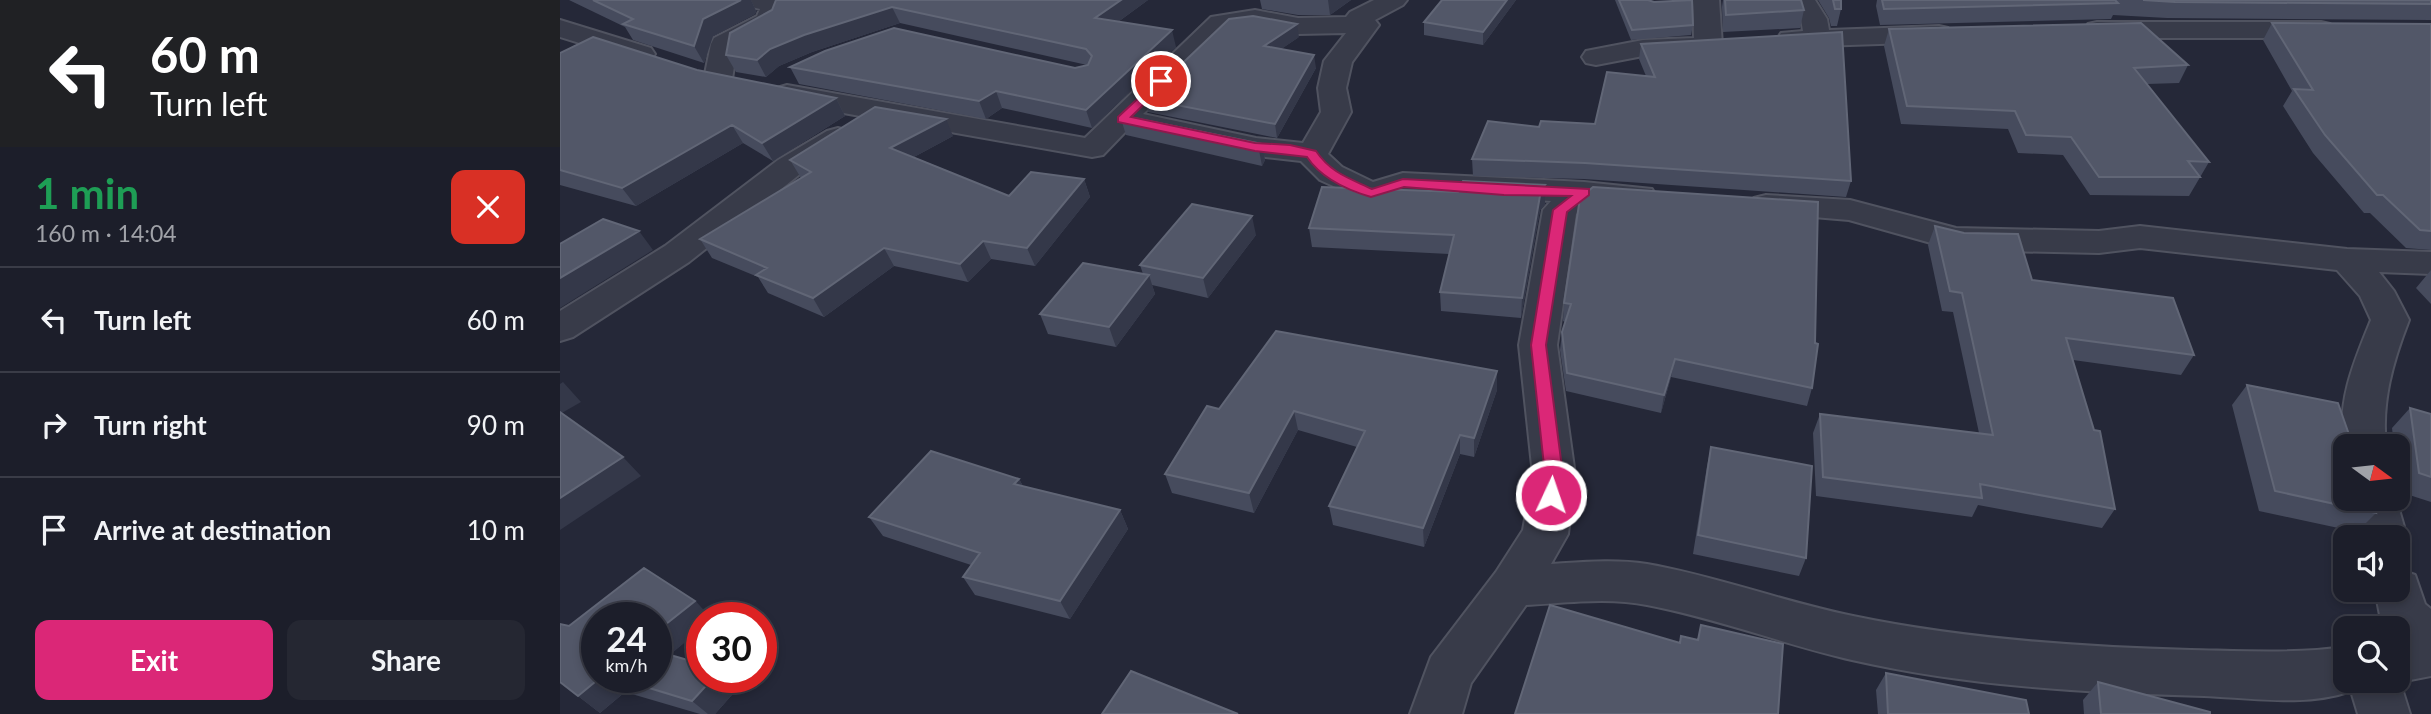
<!DOCTYPE html>
<html lang="en">
<head>
<meta charset="utf-8">
<style>
  :root { --surface:#1c1e2a; --page:#252732; --text:#f1f3f6; --muted:#a0a2a8; --line:#3a3c47; --accent:#db2777 }
  body { margin:0; font-family:Lato,sans-serif; background:var(--page); color:var(--text); height:100vh; display:flex; flex-direction:column; font-size:26px; white-space:nowrap }
  * { box-sizing:border-box; margin:0 }
  p { font-size:23px; color:var(--muted) }
  .icon { flex:none; width:38px; height:38px; fill:none; stroke:currentColor; stroke-width:2; stroke-linecap:round; stroke-linejoin:round }
  .map { position:relative; flex:1; overflow:hidden }
  .side { display:flex; flex-direction:column; background:var(--surface); width:560px }
  .side>* { flex:none }
  .banner { background:#202124; color:#fff; overflow:hidden }
  .needle { width:46px; rotate:105deg }
  .controls { position:absolute; left:1773px; top:434px; display:grid; gap:14px }
  .controls a { display:grid; place-items:center; width:77px; height:77px; border-radius:14px; background:var(--surface); box-shadow:0 4px 10px #0003,0 0 0 2px var(--line); font-size:35px }
  .speed { position:absolute; left:21px; top:602px; display:flex; gap:14px; font-size:35px; font-weight:700; text-align:center }
  .speed>* { display:grid; place-content:center; width:91px; height:91px; border-radius:50%; background:var(--surface); box-shadow:0 4px 10px #0003,0 0 0 2px var(--line); line-height:1 }
  .speed small { font-size:18px; font-weight:400 }
  .speed .limit { border:10px solid #d22; background:#fff; color:#111 }
  .pin { position:absolute; display:grid; place-items:center; width:60px; height:60px; color:#fff; margin:-30px; border:4px solid #fff; border-radius:50%; box-shadow:0 2px 7px #0007 }
  .me { position:absolute; width:77px; margin:-38px; rotate:3deg; stroke-linejoin:round; filter:drop-shadow(0 0 5px #0008) }
  .turn { display:flex; align-items:center; gap:24px; height:147px; padding:0 35px; font-size:32px }
  .turn .icon { width:91px; height:91px; stroke-width:2.5 }
  .turn b { display:block; font-size:49px; line-height:60px }
  .round { display:grid; place-items:center; flex:none; width:74px; height:74px; border-radius:14px; background:var(--page) }
  .summary { display:flex; align-items:center; justify-content:space-between; height:119px; padding:0 35px }
  h1 { font-size:42px; font-weight:700; line-height:52px; color:#1e9e55 }
  .primary-button { display:flex; gap:14px; margin-top:auto; padding:14px 35px }
  .primary-button a { flex:1; height:80px; border-radius:14px; background:var(--accent); color:#fff; font-size:28px; font-weight:700; line-height:80px; text-align:center }
  .primary-button a+a { background:var(--page); color:var(--text) }
  ul { padding:0; list-style:none }
  li { display:flex; align-items:center; gap:21px; height:105px; padding:0 35px; border-top:2px solid var(--line) }
  li div { flex:1 }
  li b { display:block; font-size:26px }
  li em { font-style:normal }
  main { display:flex; flex:1; min-height:0 }
  .map>svg:first-child { display:block }
  .lines { fill:none; stroke-linecap:round; stroke-linejoin:round }
  .street-casing { stroke:#505360; stroke-width:4 }
  .street { fill:#383b49; fill-rule:evenodd }
  .wall { fill:#464b5d; fill-rule:evenodd }
  .shaded-wall { fill:#343849 }
  .building { fill:#525768; stroke:#616676; stroke-width:2 }
  .route { fill:#db2777; stroke:#8e194d; stroke-width:2 }
</style>
</head>
<body>
<main>
<section class="side">
<div class="banner">
<div class="turn"><svg class="icon" aria-label="left" viewBox="0 0 24 24"><path d="M17 20v-9H6M10 6l-5 5 5 5"/></svg><div><b>60 m</b>Turn left</div></div>
</div>
<div class="summary"><div><h1>1 min</h1><p>160 m · 14:04</p></div><a class="round" style="background:#d93025;color:#fff"><svg class="icon" aria-label="close" viewBox="0 0 24 24"><path d="M6 6l12 12M18 6L6 18"/></svg></a></div>
<ul>
<li><svg class="icon" aria-label="left" viewBox="0 0 24 24"><path d="M17 20v-9H6M10 6l-5 5 5 5"/></svg><div><b>Turn left</b></div><em>60 m</em></li>
<li><svg class="icon" aria-label="right" viewBox="0 0 24 24"><path d="M7 20v-9h11M14 6l5 5-5 5"/></svg><div><b>Turn right</b></div><em>90 m</em></li>
<li><svg class="icon" aria-label="arrive" viewBox="0 0 24 24"><path d="M6 21V4h12l-3 4 3 4H6"/></svg><div><b>Arrive at destination</b></div><em>10 m</em></li>
</ul>
<div class="primary-button"><a>Exit</a><a>Share</a></div>
</section>
<div class="map">
<svg width="1871" height="714" viewBox="0 0 1871 714">
  <rect width="100%" height="100%" fill="#252838"/>
  <g class="lines">
    <defs>
      <path id="street" d="M 179,0 L 225,0 L 227,3 L 218,26 L 177,48 L 172,79 L 168,85 L 158,87 L 148,85 L 144,79 L 151,44 L 154,38 L 197,16 L 200,9 L 183,5 Z
        M 814,0 L 847,0 L 843,5 L 815,20 L 819,25 L 792,62 L 786,88 L 791,112 L 768,154 L 782,167 L 813,182 L 843,173 L 1024,182 L 1092,189 L 1096,196 L 1092,203 L 1080,206 L 1030,203 L 1016,214 L 997,345 L 1015,475 L 1008,534 L 991,564 C 1023,562 1055,559 1087,564 C 1156,576 1224,602 1293,616 C 1403,639 1519,647 1631,650 C 1683,651 1734,654 1785,647 L 1785,681 L 1838,681 L 1838,628 L 1826,628 L 1820,615 L 1815,590 L 1838,590 L 1838,569 L 1855,575 L 1865,604 L 1871,609 L 1871,676 L 1840,682 L 1850,714 L 1798,714 L 1791,691 C 1747,707 1691,698 1644,696 C 1527,693 1406,686 1292,660 C 1223,644 1156,618 1087,605 C 1048,597 1006,603 966,605 L 911,683 L 902,714 L 850,714 L 871,657 L 936,572 L 963,530 L 973,475 L 959,345 L 983,210 L 991,201 L 845,193 L 811,203 L 760,180 L 741,161 L 696,156 L 568,129 L 543,155 L 532,157 L 227,103 L 217,100 L 213,94 L 217,88 L 227,85 L 525,138 L 651,17 L 695,10 L 738,18 L 786,17 L 790,12 ZM 695,26 L 738,34 L 786,33 L 764,61 L 758,88 L 761,112 L 743,143 L 696,138 L 583,114 L 668,30 Z
        M 1133,0 L 1159,0 L 1162,45 L 1158,51 L 1083,56 L 1036,65 L 1026,63 L 1022,57 L 1026,51 L 1083,40 L 1134,38 Z
        M 1229,0 L 1255,0 L 1267,19 L 1269,30 L 1379,26 L 1388,28 L 1392,34 L 1388,40 L 1379,42 L 1230,47 L 1221,45 L 1217,39 L 1221,33 L 1243,31 L 1241,19 Z
        M 0,20 L 91,48 L 95,54 L 91,60 L 81,62 L 0,37 Z
        M 1537,22 L 1761,22 L 1770,24 L 1774,30 L 1770,36 L 1761,38 L 1537,38 L 1528,36 L 1524,30 L 1528,24 Z
        M 278,128 L 289,131 L 293,137 L 289,143 L 240,174 L 129,262 L 13,337 L 0,341 L 0,311 L 105,246 L 218,160 L 267,131 Z
        M 1206,195 L 1290,200 L 1396,228 L 1539,231 L 1580,226 L 1787,249 L 1871,252 L 1871,274 L 1819,272 L 1834,291 L 1849,320 C 1833,361 1821,402 1826,446 L 1785,448 C 1775,405 1795,359 1811,320 L 1800,296 L 1777,270 L 1580,248 L 1539,253 L 1396,250 L 1289,220 L 1194,212 L 1190,205 L 1194,198 Z
        M 1792,499 L 1836,499 L 1847,537 L 1840,550 L 1838,551 L 1838,537 L 1802,537 Z"/>
    </defs>
    <use href="#street" class="street-casing"/>
    <use href="#street" class="street"/>
  </g>
  <path class="wall" d="M 9,0 L 191,0 L 196,11 L 195,14 L 153,36 L 144,63 L 73,40 L 65,27 Z
    M 588,0 L 558,22 L 616,47 L 532,128 L 442,108 L 426,119 L 239,84 L 230,67 L 515,68 L 527,65 L 340,23 L 252,52 L 219,66 L 206,77 L 176,72 L 166,55 L 212,10 Z
    M 700,0 L 791,0 L 770,15 L 738,15 L 702,9 Z
    M 882,0 L 956,0 L 923,45 L 864,35 L 864,22 Z
    M 1055,0 L 1088,0 L 1133,25 L 1131,35 L 1071,40 Z
    M 1163,0 L 1241,0 L 1244,10 L 1240,28 L 1163,32 L 1162,7 Z
    M 1258,0 L 1281,0 L 1281,9 L 1277,26 L 1271,26 L 1269,18 Z
    M 1317,0 L 1871,0 L 1871,20 L 1607,18 L 1553,15 L 1551,19 L 1320,25 L 1316,6 Z
    M 1712,23 L 1871,24 L 1871,250 L 1846,248 L 1810,213 L 1804,213 L 1753,153 L 1723,106 L 1732,91 L 1703,40 Z
    M 1329,29 L 1628,65 L 1619,83 L 1587,84 L 1649,162 L 1629,196 L 1530,195 L 1503,155 L 1458,153 L 1448,129 L 1341,124 L 1324,46 Z
    M 739,37 L 721,49 L 756,68 L 717,138 L 588,112 L 585,99 Z
    M 1081,44 L 1291,181 L 1286,197 L 1024,179 L 913,176 L 912,159 L 1035,124 L 1086,76 L 1079,59 Z
    M 0,53 L 137,70 L 276,98 L 285,116 L 213,161 L 183,143 L 76,206 L 0,185 Z
    M 561,119 L 702,144 L 705,160 L 702,166 L 566,135 Z
    M 393,136 L 354,157 L 449,196 L 524,179 L 530,197 L 475,266 L 431,259 L 408,282 L 334,266 L 264,317 L 208,293 L 198,277 L 152,258 L 140,239 L 241,178 L 230,160 Z
    M 985,185 L 985,204 L 980,210 L 961,318 L 881,311 L 880,292 L 889,254 L 752,247 L 749,228 L 898,192 Z
    M 1020,198 L 1252,388 L 1247,406 L 1111,377 L 1101,413 L 1006,391 L 1000,350 L 1002,332 L 1005,322 L 1003,321 L 1004,303 Z
    M 1375,226 L 1472,280 L 1634,355 L 1621,375 L 1513,360 L 1555,509 L 1542,528 L 1418,505 L 1412,517 L 1256,496 L 1253,433 L 1260,414 L 1419,433 L 1393,312 L 1382,311 L 1368,245 Z
    M 696,235 L 648,298 L 592,285 L 595,294 L 556,347 L 488,334 L 480,314 L 583,274 L 580,265 Z
    M 1871,270 L 1871,304 L 1856,288 Z
    M 1687,385 L 1816,513 L 1797,532 L 1699,511 L 1672,405 Z
    M 937,390 L 914,457 L 900,454 L 864,547 L 773,525 L 769,506 L 797,447 L 738,430 L 694,513 L 612,493 L 605,474 L 659,409 Z
    M 1850,408 L 1871,414 L 1871,502 L 1840,492 L 1838,472 L 1838,446 L 1834,446 L 1832,428 Z
    M 1151,447 L 1246,558 L 1239,576 L 1133,554 L 1147,466 Z
    M 459,479 L 463,486 L 560,510 L 568,529 L 510,619 L 415,595 L 403,577 L 411,565 L 323,536 L 309,517 Z
    M 84,568 L 135,601 L 151,618 L 142,618 L 142,628 L 109,655 L 142,664 L 142,677 L 169,677 L 179,687 L 155,714 L 140,714 L 65,692 L 40,713 L 0,682 L 0,624 L 9,626 ZM 37,618 L 96,618 L 96,677 L 37,677 Z
    M 1326,673 L 1469,714 L 1318,714 L 1316,690 Z
    M 1538,682 L 1650,714 L 1524,714 L 1523,700 Z"/>
  <path class="shaded-wall" d="M 181,0 L 191,0 L 196,11 L 195,14 L 153,36 L 144,63 L 134,46 L 143,19 Z
    M 561,0 L 588,0 L 540,35 L 535,18 Z
    M 768,0 L 791,0 L 770,15 Z
    M 947,0 L 956,0 L 923,45 L 923,32 Z
    M 332,7 L 340,23 L 252,52 L 219,66 L 206,77 L 197,60 L 210,49 L 244,35 Z
    M 737,24 L 739,37 L 707,59 L 704,46 Z
    M 612,30 L 616,47 L 532,128 L 526,110 Z
    M 754,55 L 756,68 L 717,138 L 715,124 Z
    M 436,91 L 442,108 L 426,119 L 419,101 Z
    M 276,98 L 285,116 L 213,161 L 202,143 Z
    M 386,119 L 393,136 L 339,165 L 330,148 Z
    M 172,125 L 183,143 L 76,206 L 62,188 Z
    M 702,144 L 705,160 L 702,166 L 699,150 Z
    M 524,179 L 530,197 L 475,266 L 467,248 Z
    M 985,185 L 985,204 L 980,210 L 961,318 L 962,298 L 981,190 Z
    M 692,216 L 696,235 L 648,298 L 643,278 Z
    M 79,231 L 93,250 L 0,308 L 0,278 Z
    M 423,241 L 431,259 L 408,282 L 400,264 Z
    M 324,248 L 334,266 L 264,317 L 253,298 Z
    M 589,275 L 595,294 L 556,347 L 549,327 Z
    M 1115,359 L 1111,377 L 1101,413 L 1104,395 Z
    M 937,371 L 937,390 L 914,457 L 914,438 Z
    M 3,382 L 21,402 L 0,414 L 0,384 Z
    M 734,411 L 738,430 L 694,513 L 689,493 Z
    M 900,435 L 900,454 L 864,547 L 863,528 Z
    M 63,457 L 81,476 L 0,530 L 0,498 Z
    M 459,479 L 469,498 L 454,484 Z
    M 560,510 L 568,529 L 510,619 L 500,601 Z
    M 135,601 L 151,618 L 142,618 L 142,628 L 99,664 L 96,662 L 96,632 Z
    M 41,677 L 47,677 L 65,692 L 40,713 L 18,696 Z
    M 154,677 L 169,677 L 179,687 L 155,714 L 148,714 L 132,701 Z"/>
  <path class="building" d="M 33,0 L 181,0 L 143,19 L 134,46 L 63,24 L 73,19 Z
    M 216,0 L 561,0 L 535,18 L 612,30 L 526,110 L 436,91 L 419,101 L 230,67 L 265,51 L 334,28 L 515,68 L 528,65 L 532,56 L 526,49 L 332,7 L 244,35 L 210,49 L 197,60 L 166,55 L 170,33 L 212,10 Z
    M 882,0 L 947,0 L 923,32 L 864,22 Z
    M 1059,0 L 1088,0 L 1094,2 L 1132,0 L 1133,25 L 1072,30 Z
    M 1165,0 L 1241,0 L 1244,10 L 1166,15 Z
    M 1273,0 L 1281,0 L 1281,9 L 1275,9 Z
    M 1322,0 L 1555,0 L 1558,3 L 1324,9 Z
    M 1583,0 L 1871,0 L 1871,4 L 1615,2 Z
    M 693,16 L 737,24 L 704,46 L 754,55 L 715,124 L 585,99 L 669,19 Z
    M 1581,23 L 1628,65 L 1574,68 L 1649,162 L 1628,161 L 1640,177 L 1539,177 L 1511,137 L 1466,135 L 1455,111 L 1347,106 L 1329,29 Z
    M 1712,23 L 1871,24 L 1871,231 L 1860,230 L 1823,195 L 1817,195 L 1765,135 L 1734,89 L 1753,90 Z
    M 1282,32 L 1291,181 L 1025,163 L 912,159 L 928,121 L 979,127 L 981,121 L 1035,124 L 1047,72 L 1095,77 L 1081,44 Z
    M 33,37 L 137,70 L 276,98 L 202,143 L 172,125 L 62,188 L 0,170 L 0,53 Z
    M 315,107 L 386,119 L 330,148 L 449,196 L 471,172 L 524,179 L 467,248 L 423,241 L 400,264 L 324,248 L 253,298 L 196,275 L 207,268 L 140,239 L 251,172 L 230,160 Z
    M 564,116 L 702,144 L 699,150 L 561,119 Z
    M 903,181 L 985,185 L 981,190 L 962,298 L 880,292 L 894,235 L 749,228 L 762,187 L 898,192 Z
    M 1033,187 L 1258,202 L 1255,343 L 1258,344 L 1252,388 L 1115,359 L 1104,395 L 1007,373 L 1002,332 L 1011,304 L 1004,303 L 1020,198 Z
    M 632,204 L 692,216 L 643,278 L 580,265 Z
    M 43,219 L 79,231 L 0,278 L 0,244 Z
    M 1375,226 L 1404,233 L 1458,234 L 1472,280 L 1613,298 L 1634,355 L 1506,338 L 1534,430 L 1540,431 L 1555,509 L 1420,484 L 1422,498 L 1263,477 L 1260,414 L 1433,435 L 1402,293 L 1390,291 Z
    M 523,263 L 589,275 L 549,327 L 480,314 Z
    M 716,331 L 937,371 L 914,438 L 900,435 L 863,528 L 769,506 L 805,431 L 734,411 L 689,493 L 605,474 L 647,406 L 659,409 Z
    M 1687,385 L 1778,403 L 1793,446 L 1785,446 L 1785,499 L 1811,499 L 1816,513 L 1715,491 Z
    M 1850,408 L 1871,414 L 1871,477 L 1859,473 Z
    M 0,412 L 63,457 L 0,498 Z
    M 1151,447 L 1252,466 L 1246,558 L 1138,535 Z
    M 371,451 L 459,479 L 454,484 L 560,510 L 500,601 L 403,577 L 420,553 L 309,517 Z
    M 84,568 L 135,601 L 96,632 L 96,618 L 37,618 L 37,677 L 41,677 L 18,696 L 0,682 L 0,624 L 9,626 Z
    M 990,605 L 1120,643 L 1121,636 L 1138,640 L 1141,625 L 1223,644 L 1218,714 L 955,714 Z
    M 96,651 L 142,664 L 142,677 L 154,677 L 132,701 L 53,677 L 96,677 Z
    M 571,671 L 678,714 L 542,714 Z
    M 1326,673 L 1466,700 L 1469,714 L 1328,714 Z
    M 1538,682 L 1650,712 L 1650,714 L 1541,714 Z"/>
  <path class="route" d="M 601,77 L 607,81 L 606,83 L 571,117 L 695,143 L 730,145 L 756,151 C 771,173 789,178 812,189 L 843,179 L 1029,189 L 1029,195 L 1007,212 L 986,345 L 1003,475 L 997,500 L 991,502 L 984,500 L 982,495 L 985,475 L 971,345 L 993,210 L 1011,196 L 944,195 L 844,187 L 811,197 C 787,190 761,178 747,157 L 695,151 L 558,122 L 558,117 Z"/>
</svg>
<div class="controls">
<a><svg class="needle" viewBox="-14 -14 28 28"><path d="M0-13l5 13h-10z" fill="#e53935"/><path d="M0 13l5-13h-10z" fill="#a0a2a8"/></svg></a>
<a><svg class="icon" aria-label="sound" viewBox="0 0 24 24"><path d="M4 9h4l5-4v14l-5-4H4zM17 9q2 3 0 6"/></svg></a>
<a><svg class="icon" aria-label="search" viewBox="0 0 24 24"><circle cx="10" cy="10" r="6"/><path d="M15 15l6 6"/></svg></a>
</div>
<div class="speed"><div>24<small>km/h</small></div><div class="limit">30</div></div>
<div class="pin" style="left:601px;top:81px;background:#d93025"><svg class="icon" aria-label="arrive" viewBox="0 0 24 24"><path d="M6 21V4h12l-3 4 3 4H6"/></svg></div>
<svg class="me" style="left:991px;top:495px" viewBox="-20 -20 40 40"><circle r="17" fill="#db2777" stroke="#fff" stroke-width="3"/><path d="M0-11L8 9 0 5-8 9z" fill="#fff"/></svg>
</div>
</main>
</body>
</html>
